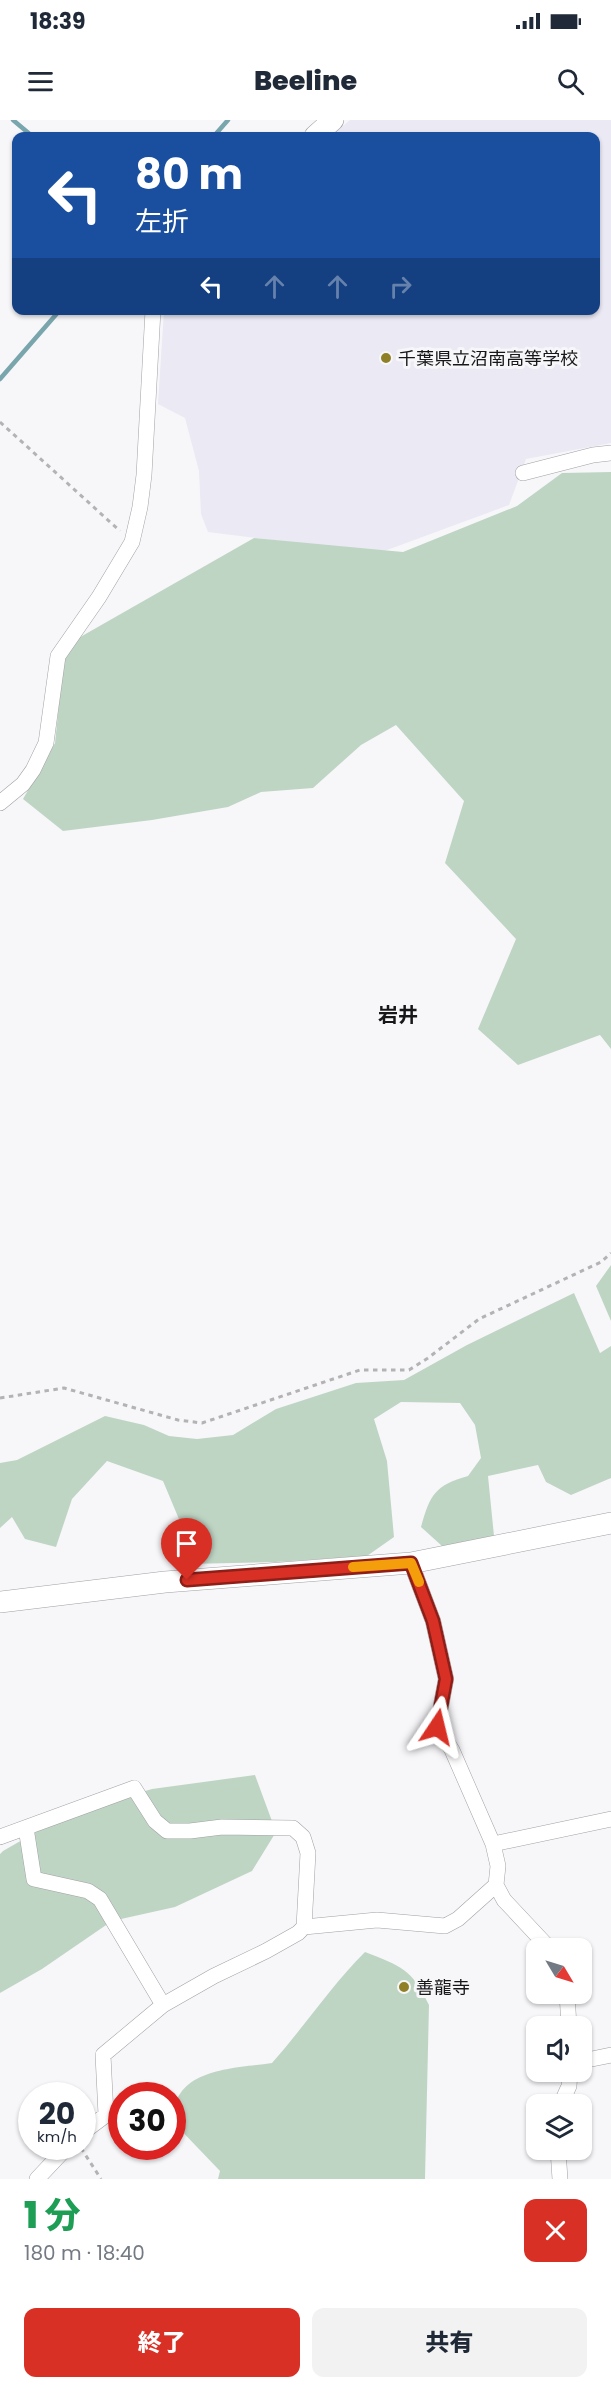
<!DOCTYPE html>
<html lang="ja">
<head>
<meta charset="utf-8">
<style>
  :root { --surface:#fff; --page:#f2f2f3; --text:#1f2937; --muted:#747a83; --accent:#d93025 }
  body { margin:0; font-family:Poppins,"Noto Sans JP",sans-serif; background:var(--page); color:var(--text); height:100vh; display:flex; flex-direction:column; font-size:22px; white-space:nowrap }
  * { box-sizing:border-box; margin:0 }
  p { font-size:20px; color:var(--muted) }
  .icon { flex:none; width:33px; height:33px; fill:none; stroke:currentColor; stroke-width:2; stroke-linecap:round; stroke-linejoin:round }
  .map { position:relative; height:2059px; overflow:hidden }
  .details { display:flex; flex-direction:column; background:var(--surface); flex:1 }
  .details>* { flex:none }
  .banner { position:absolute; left:12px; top:12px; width:588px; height:183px; border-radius:12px; box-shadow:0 2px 4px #0004; background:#1a4fa0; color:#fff; overflow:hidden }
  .needle { width:39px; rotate:128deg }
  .fabs { position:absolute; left:526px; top:1818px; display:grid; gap:12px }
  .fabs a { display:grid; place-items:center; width:66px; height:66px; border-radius:12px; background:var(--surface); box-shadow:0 2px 4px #0004; font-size:30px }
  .speed { position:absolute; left:18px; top:1962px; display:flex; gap:12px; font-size:30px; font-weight:700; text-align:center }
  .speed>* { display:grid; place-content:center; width:78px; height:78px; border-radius:50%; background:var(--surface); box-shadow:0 2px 4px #0004; line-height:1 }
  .speed small { font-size:15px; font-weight:400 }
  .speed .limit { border:9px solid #d22; background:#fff; color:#111 }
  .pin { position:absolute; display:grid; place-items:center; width:51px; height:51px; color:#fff; margin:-62px -26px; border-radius:50% 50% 50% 0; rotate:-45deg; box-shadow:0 0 6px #0007 }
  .pin .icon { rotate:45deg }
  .me { position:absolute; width:66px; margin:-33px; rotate:10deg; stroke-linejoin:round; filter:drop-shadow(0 0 4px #0008) }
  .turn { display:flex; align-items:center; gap:21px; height:126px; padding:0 24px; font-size:27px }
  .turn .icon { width:78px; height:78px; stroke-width:2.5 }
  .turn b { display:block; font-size:42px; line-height:51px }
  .lanes { display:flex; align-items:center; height:57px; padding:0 24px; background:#0003; justify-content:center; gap:30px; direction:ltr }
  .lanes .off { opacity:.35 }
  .round { display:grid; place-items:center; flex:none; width:63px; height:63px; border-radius:12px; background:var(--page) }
  .head { display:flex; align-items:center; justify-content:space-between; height:102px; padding:0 24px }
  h1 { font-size:36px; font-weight:800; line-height:45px; color:#1e9e55 }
  .cta { display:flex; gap:12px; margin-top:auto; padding:12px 24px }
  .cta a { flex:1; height:69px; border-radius:12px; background:var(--accent); color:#fff; font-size:24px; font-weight:800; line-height:69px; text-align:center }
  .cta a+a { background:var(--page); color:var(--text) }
  .status { display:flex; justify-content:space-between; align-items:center; height:42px; padding:0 30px; background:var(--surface); direction:ltr }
  .status svg { height:16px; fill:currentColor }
  header { display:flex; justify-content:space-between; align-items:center; height:78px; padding:0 24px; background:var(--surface); font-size:27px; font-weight:800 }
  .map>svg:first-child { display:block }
  .built { fill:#eae9f4 }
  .green { fill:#bfd5c4 }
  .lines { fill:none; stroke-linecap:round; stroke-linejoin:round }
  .stream { stroke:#79a6ac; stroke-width:4.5 }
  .street-casing { stroke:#a1a0a4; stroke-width:16 }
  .secondary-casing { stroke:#a1a0a4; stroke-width:22 }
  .path { stroke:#b3b3b6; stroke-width:3; stroke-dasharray:4.5 4.5; stroke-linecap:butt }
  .street { stroke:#fff; stroke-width:15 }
  .secondary { stroke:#fff; stroke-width:21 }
  .route-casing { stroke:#8d1f18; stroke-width:15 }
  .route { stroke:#d93025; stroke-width:10 }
  .slow { stroke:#f59e0b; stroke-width:10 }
  .poi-dot { fill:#8f8027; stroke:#f7f7fa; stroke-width:2 }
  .labels { text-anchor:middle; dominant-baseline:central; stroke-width:6; stroke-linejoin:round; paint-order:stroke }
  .poi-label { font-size:18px; fill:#171719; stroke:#f7f7fa; text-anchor:start }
  .neighbourhood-label { font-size:20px; font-weight:bold; fill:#171719; stroke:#f7f7fa }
</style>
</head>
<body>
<div class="status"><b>18:39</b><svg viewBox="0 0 49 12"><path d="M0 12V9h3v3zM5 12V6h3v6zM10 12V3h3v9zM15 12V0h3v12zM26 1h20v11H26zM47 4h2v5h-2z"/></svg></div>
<header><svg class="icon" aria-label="menu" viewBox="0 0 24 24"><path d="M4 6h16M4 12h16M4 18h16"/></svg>Beeline<svg class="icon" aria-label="search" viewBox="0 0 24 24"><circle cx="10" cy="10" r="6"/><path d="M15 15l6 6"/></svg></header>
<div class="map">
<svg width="611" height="2059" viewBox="0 0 611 2059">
  <rect width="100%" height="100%" fill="#f7f7fa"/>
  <path class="built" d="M 350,0 L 611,0 L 611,323 L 526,339 L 509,385 L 379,433 L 208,412 L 201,394 L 199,351 L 185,298 L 158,284 L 164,191 L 596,190 L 596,16 L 331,16 Z"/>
  <path class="green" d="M 611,352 L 611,929 L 600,915 L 518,945 L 478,909 L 516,819 L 445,743 L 464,681 L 396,605 L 361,625 L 313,668 L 261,672 L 228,687 L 152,700 L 63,711 L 23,679 L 55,623 L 64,536 L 75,520 L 254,418 L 403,432 L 517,386 L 562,353 Z
    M 611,1145 L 611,1201 L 596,1166 Z
    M 574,1173 L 600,1233 L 611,1226 L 611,1358 L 571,1375 L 546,1362 L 538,1345 L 488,1356 L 494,1416 L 442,1426 L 421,1407 C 430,1375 435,1365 468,1356 L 481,1338 L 475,1305 L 460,1283 L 401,1282 L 374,1299 L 387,1341 L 394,1417 L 367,1436 L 276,1442 L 188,1444 L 181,1404 L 163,1361 L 107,1341 L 72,1379 L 56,1427 L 25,1419 L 12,1397 L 0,1408 L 0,1343 L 17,1340 L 105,1296 L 144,1305 L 169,1316 L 197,1319 L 233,1315 L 276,1289 L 356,1263 L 404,1260 L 467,1225 Z
    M 255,1655 L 276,1712 L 252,1751 L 175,1787 L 112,1801 L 42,1849 L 0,1873 L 0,1734 L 3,1731 L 69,1693 L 152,1669 Z
    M 365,1832 C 401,1846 412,1849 429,1885 L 425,2059 L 218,2059 L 220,2051 L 173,2002 C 172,1948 231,1949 272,1943 C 304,1907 331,1866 365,1832 Z"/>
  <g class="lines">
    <path class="stream" d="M 13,0 L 32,16
      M 214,16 L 228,0
      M 0,259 L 60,190"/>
    <defs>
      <path id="street" d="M 523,353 L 593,335 L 611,333
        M 0,683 L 23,664 L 33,650 L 46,623 L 58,536 L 99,477 L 132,422 L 140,387 L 144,355 L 153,190
        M 411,1443 L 433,1501 L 446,1559 L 437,1607 L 452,1630 L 493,1724 L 498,1746 L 496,1765 L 504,1780 L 549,1828
        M 26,1708 L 34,1759 L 88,1771 L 100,1779 L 163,1885
        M 0,1717 L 134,1668 L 155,1701 L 167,1711 L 190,1711 L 222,1707 L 293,1708 L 303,1717 L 308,1733 L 304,1807
        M 493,1724 L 611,1699
        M 567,1874 L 569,1906
        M 582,1941 L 611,1935
        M 561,1984 L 569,1966 L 570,1952
        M 82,2013 L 106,1995 L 103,1935 L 163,1885 L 214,1856 L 266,1831 L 298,1813 L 304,1807 L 377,1800 L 445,1806 L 458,1799 L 496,1765
        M 558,2030 L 560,2059
        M 37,2059 L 68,2026"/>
      <path id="secondary" d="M 315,16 L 333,0
        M 0,1482 L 165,1462 L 411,1443 L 611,1403"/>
    </defs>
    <use href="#street" class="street-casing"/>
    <use href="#secondary" class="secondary-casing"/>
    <path class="path" d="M 0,302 L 120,411
      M 0,1278 L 64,1268 L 178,1300 L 202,1303 L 360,1250 L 409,1250 L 428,1238 L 479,1199 L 601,1142 L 611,1133
      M 81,2028 L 101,2059"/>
    <use href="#street" class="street"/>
    <use href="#secondary" class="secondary"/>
  </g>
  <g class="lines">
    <defs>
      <path id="route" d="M 187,1460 L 411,1443 L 433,1501 L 446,1559 L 437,1607"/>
    </defs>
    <use href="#route" class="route-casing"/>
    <use href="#route" class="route"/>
    <path class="slow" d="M 353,1447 L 411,1443 L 419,1462"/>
  </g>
  <g class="poi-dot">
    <circle cx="386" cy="238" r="6"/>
    <circle cx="404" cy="1867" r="6"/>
  </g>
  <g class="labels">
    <g class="poi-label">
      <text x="398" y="238">千葉県立沼南高等学校</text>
      <text x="416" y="1867">善龍寺</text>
    </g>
    <g class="neighbourhood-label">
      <text x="398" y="895">岩井</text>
    </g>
  </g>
</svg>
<div class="fabs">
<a><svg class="needle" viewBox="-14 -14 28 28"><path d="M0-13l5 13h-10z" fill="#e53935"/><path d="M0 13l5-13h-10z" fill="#747a83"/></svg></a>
<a><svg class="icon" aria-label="sound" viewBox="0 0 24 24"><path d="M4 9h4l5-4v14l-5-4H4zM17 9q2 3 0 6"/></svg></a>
<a><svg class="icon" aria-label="layers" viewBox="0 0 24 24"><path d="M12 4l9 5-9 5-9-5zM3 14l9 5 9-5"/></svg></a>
</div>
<div class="speed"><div>20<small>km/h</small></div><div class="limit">30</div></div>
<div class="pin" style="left:187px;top:1460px;background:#d93025"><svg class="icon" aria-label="arrive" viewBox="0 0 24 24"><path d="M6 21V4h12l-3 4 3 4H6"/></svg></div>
<svg class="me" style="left:437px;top:1607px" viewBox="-20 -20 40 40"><path d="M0-17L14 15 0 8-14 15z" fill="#d93025" stroke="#fff" stroke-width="4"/></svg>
<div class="banner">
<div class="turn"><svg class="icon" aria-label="left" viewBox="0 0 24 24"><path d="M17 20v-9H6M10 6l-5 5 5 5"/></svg><div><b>80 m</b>左折</div></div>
<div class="lanes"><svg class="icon" aria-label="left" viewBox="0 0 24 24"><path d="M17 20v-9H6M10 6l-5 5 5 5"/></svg><svg class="icon off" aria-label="ahead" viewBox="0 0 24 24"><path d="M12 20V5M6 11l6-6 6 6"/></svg><svg class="icon off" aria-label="ahead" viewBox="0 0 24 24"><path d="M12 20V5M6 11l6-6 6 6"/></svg><svg class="icon off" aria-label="right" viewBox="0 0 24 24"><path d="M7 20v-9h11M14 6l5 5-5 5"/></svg></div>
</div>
</div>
<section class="details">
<div class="head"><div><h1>1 分</h1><p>180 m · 18:40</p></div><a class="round" style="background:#d93025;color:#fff"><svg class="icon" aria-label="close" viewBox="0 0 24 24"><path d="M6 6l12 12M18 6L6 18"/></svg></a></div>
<div class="cta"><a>終了</a><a>共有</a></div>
</section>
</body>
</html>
